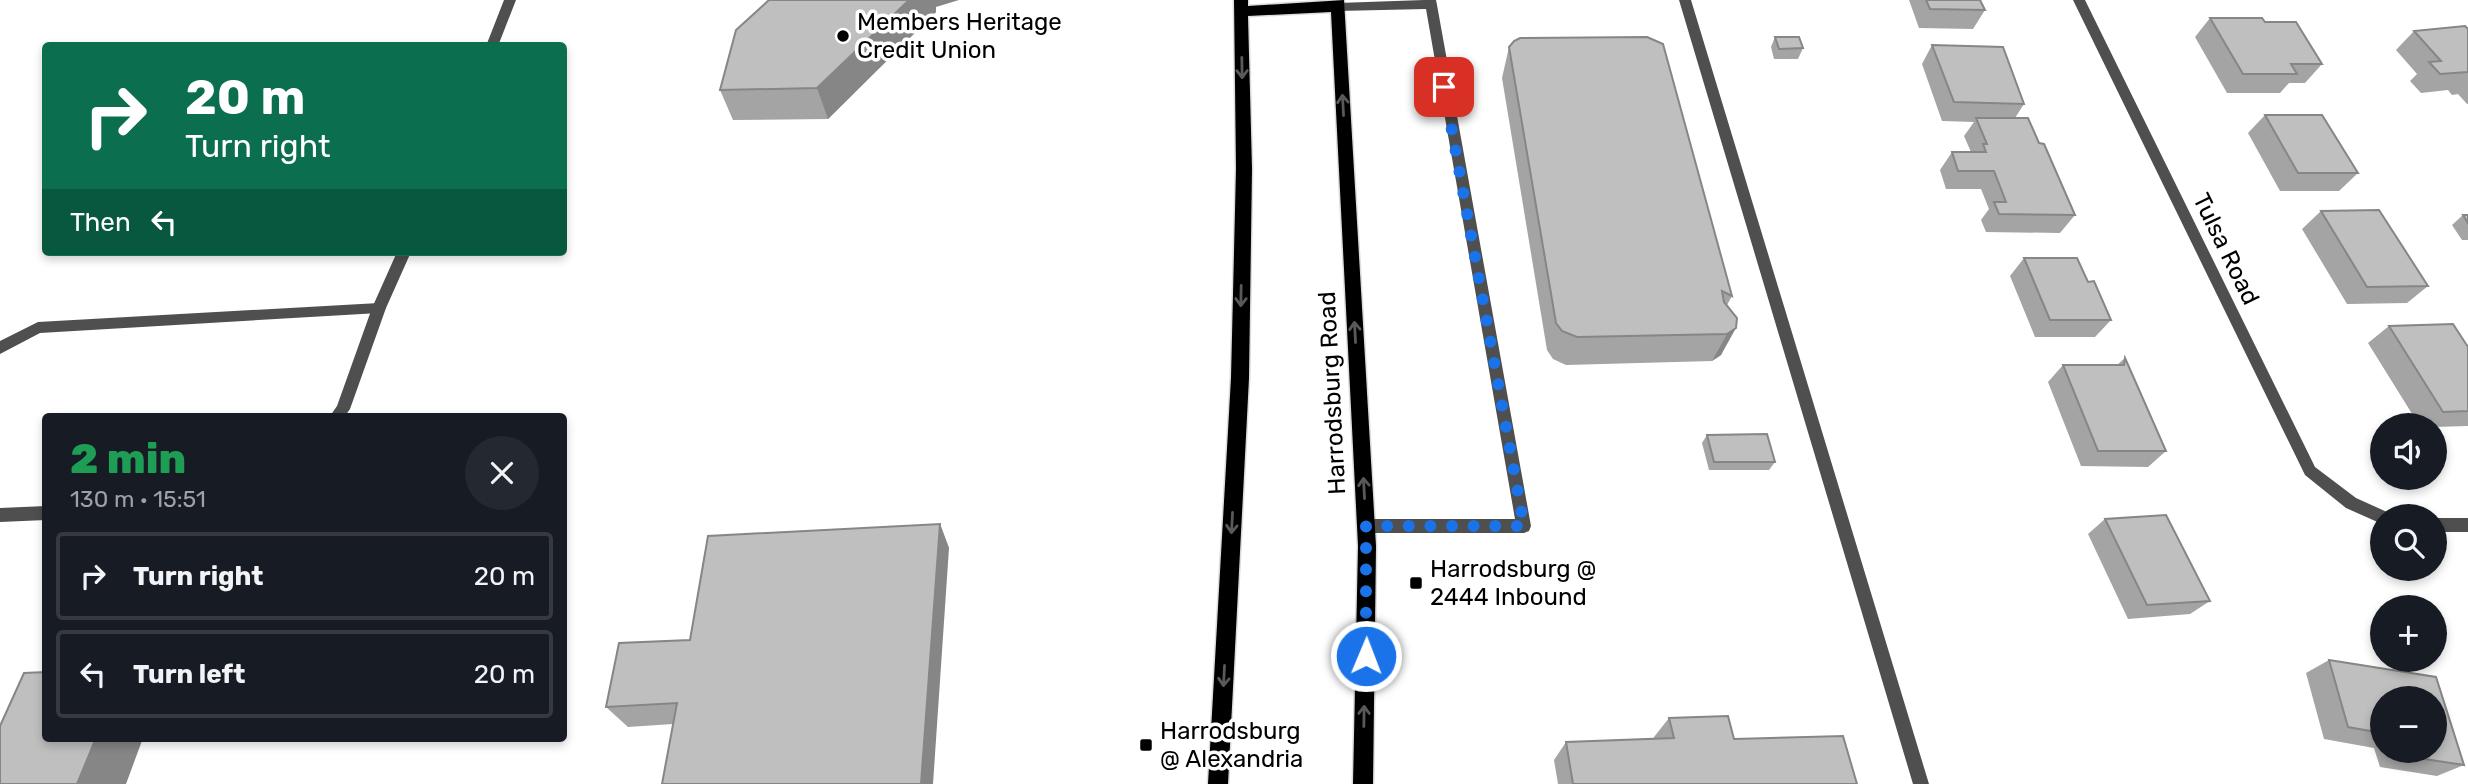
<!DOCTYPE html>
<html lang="en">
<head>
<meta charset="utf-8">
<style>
  :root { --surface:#171b24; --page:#242831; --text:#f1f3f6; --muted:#9ea1a6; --line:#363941 }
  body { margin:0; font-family:Rubik,sans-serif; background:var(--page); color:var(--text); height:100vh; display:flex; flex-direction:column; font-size:26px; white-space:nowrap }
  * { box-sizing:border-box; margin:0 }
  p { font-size:23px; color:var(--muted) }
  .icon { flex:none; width:38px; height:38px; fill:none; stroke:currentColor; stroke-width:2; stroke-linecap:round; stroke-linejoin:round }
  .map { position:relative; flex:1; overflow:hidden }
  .side { position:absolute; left:42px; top:413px; width:525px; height:329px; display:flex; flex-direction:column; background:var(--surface); border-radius:7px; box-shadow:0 4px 10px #0003 }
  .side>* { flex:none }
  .banner { position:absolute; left:42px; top:42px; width:525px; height:214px; border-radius:7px; box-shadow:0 4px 10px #0003; background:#0b6e4f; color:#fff; overflow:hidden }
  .fabs { position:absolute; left:2370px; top:413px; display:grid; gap:14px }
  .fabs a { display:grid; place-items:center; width:77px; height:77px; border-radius:50%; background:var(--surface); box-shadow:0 4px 10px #0003; font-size:35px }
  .pin { position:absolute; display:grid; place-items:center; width:60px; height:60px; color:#fff; margin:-30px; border-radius:14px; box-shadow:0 4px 10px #0006 }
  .me { position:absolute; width:77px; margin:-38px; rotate:1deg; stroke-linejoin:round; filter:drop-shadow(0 0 5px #0008) }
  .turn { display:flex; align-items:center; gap:24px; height:147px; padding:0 28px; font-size:32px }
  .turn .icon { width:91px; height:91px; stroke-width:2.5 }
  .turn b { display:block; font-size:49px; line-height:60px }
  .then { display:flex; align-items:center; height:66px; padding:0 28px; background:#0003; gap:14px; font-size:26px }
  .round { display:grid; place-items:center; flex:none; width:74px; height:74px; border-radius:37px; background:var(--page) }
  .summary { display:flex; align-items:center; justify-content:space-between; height:119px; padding:0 28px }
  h1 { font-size:42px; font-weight:800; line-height:52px; color:#1e9e55 }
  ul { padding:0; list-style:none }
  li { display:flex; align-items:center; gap:21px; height:88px; margin:0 14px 10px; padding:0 14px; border:4px solid var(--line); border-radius:7px }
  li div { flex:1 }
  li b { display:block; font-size:26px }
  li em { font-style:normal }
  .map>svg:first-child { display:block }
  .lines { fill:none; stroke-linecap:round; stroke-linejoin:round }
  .primary-casing { stroke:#dbdbdb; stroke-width:3 }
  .lane { fill:#4f4f4f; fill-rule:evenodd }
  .street { fill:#4f4f4f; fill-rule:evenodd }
  .primary { fill:#000; fill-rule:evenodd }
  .wall { fill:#a4a4a4; fill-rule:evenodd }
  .shaded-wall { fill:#868686 }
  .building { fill:#bfbfbf; stroke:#868686; stroke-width:2 }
  .oneway { stroke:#595959 }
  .route { stroke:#1a73e8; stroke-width:12; stroke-dasharray:0 21.6 }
  .poi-dot { fill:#000; stroke:#fff; stroke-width:2.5 }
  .labels { text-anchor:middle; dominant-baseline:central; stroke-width:7; stroke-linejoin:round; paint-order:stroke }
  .poi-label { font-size:24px; fill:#000; stroke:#fff; text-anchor:start }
  .street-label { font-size:24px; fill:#000; stroke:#fff }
</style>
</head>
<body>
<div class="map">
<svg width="2468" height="784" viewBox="0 0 2468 784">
  <rect width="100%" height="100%" fill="#fff"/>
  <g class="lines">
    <defs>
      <path id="primary" d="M 1234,0 L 1248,0 L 1248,6 L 1344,0 L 1376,546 L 1373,784 L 1353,784 L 1358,546 L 1331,12 L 1248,16 L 1252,169 L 1249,378 L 1228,784 L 1208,784 L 1231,378 L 1236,169 Z"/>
    </defs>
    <use href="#primary" class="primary-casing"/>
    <path class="lane" d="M 1424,0 L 1436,0 L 1437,5 L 1531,526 L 1529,531 L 1524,533 L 1366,533 L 1361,531 L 1359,526 L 1361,521 L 1366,519 L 1515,519 L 1426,9 L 1338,11 L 1332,7 L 1338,3 Z
      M 1679,0 L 1691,0 L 1929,784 L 1913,784 Z
      M 379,303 L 386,308 L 379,313 L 40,333 L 0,354 L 0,341 L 38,322 Z"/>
    <path class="street" d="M 504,0 L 516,0 L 498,46 L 486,46 Z
      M 2073,0 L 2085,0 L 2315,467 L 2356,498 L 2387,512 L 2389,516 L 2382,516 L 2382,524 L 2346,508 L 2305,475 Z
      M 397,252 L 411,252 L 386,308 L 350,409 L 345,416 L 330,416 L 337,406 L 372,308 Z
      M 46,506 L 46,520 L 0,522 L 0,508 Z
      M 2434,518 L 2468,518 L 2468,532 L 2434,532 Z"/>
    <use href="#primary" class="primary"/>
  </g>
  <path class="wall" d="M 1909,0 L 1980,0 L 1985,10 L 1973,29 L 1919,28 Z
    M 936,7 L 936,12 L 828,119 L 733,120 L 720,90 Z
    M 2210,18 L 2265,22 L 2322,64 L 2305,83 L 2289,83 L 2280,93 L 2227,93 L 2195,37 Z
    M 2468,29 L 2468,104 L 2467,104 L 2458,94 L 2452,95 L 2448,90 L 2421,93 L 2410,81 L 2417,74 L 2396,50 L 2414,31 Z
    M 1775,37 L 1803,48 L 1798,59 L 1774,59 L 1771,47 Z
    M 1932,45 L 2024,104 L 2015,118 L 2039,143 L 2075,215 L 2060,233 L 1986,232 L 1981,220 L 1989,209 L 1981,189 L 1946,189 L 1940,170 L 1952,152 L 1971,152 L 1964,136 L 1974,122 L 1942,121 L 1922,64 Z
    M 1509,47 L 1732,296 L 1727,305 L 1737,318 L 1721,355 L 1712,361 L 1566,365 L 1553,359 L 1547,350 L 1502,78 Z
    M 2265,115 L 2358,173 L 2339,191 L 2280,191 L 2248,133 Z
    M 2321,211 L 2428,286 L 2407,303 L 2347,304 L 2302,229 Z
    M 2463,215 L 2468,215 L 2468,240 L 2462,240 L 2452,225 Z
    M 2024,258 L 2088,282 L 2111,320 L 2095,337 L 2035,337 L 2010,276 Z
    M 2389,326 L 2468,347 L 2468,426 L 2434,427 L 2434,425 L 2419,425 L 2368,343 Z
    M 2125,358 L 2166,451 L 2148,467 L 2081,466 L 2048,382 L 2063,365 L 2117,365 Z
    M 1707,435 L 1775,462 L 1769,470 L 1709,470 L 1702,443 Z
    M 2105,519 L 2210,601 L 2190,614 L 2128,619 L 2088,534 Z
    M 940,524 L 949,548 L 673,724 L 628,727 L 606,707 L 690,640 Z
    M 2329,660 L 2436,677 L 2464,765 L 2437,776 L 2380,767 L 2374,748 L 2324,739 L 2306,673 ZM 2382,698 L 2434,698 L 2434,751 L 2382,751 Z
    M 1669,718 L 1734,739 L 1857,784 L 1558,784 L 1554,760 L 1566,742 L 1654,739 L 1654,737 Z"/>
  <path class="shaded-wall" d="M 909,0 L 959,0 L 936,7 L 936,12 L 828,119 L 817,88 Z
    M 1736,328 L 1721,355 L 1712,361 L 1727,334 Z
    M 940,524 L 949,548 L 933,784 L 921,784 Z
    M 96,738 L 143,738 L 126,784 L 77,784 Z"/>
  <path class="building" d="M 769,0 L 909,0 L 817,88 L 720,90 L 736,30 Z
    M 1926,0 L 1980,0 L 1985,10 L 1930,9 Z
    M 2210,18 L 2262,18 L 2265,22 L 2296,22 L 2322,64 L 2291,64 L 2297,74 L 2243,74 Z
    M 2465,26 L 2468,29 L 2468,72 L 2440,74 L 2429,62 L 2441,61 L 2414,31 Z
    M 1647,37 L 1663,44 L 1732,296 L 1722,291 L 1724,302 L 1737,318 L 1736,328 L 1727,334 L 1577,337 L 1562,331 L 1556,323 L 1509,47 L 1514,41 L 1520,38 Z
    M 1775,37 L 1799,37 L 1803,48 L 1779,49 Z
    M 1932,45 L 2003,47 L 2024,104 L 1954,102 Z
    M 2265,115 L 2322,115 L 2358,173 L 2298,173 Z
    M 1976,118 L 2028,118 L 2039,143 L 2044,144 L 2075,215 L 1999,214 L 1994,202 L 2006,202 L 1994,171 L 1958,171 L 1952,152 L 1986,152 L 1983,144 L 1987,144 Z
    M 2379,210 L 2428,286 L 2367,287 L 2321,211 Z
    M 2463,215 L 2468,215 L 2468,223 Z
    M 2024,258 L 2077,258 L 2088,282 L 2094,281 L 2111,320 L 2050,320 Z
    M 2453,324 L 2468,347 L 2468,411 L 2443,412 L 2389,326 Z
    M 2125,358 L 2166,451 L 2098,451 L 2063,365 L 2124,365 Z
    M 1767,434 L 1775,462 L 1714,462 L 1707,435 Z
    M 2166,515 L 2210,601 L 2147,605 L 2105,519 Z
    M 940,524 L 921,784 L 662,784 L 677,703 L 606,707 L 619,643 L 690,640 L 708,536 Z
    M 2329,660 L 2436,677 L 2464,765 L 2405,756 L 2404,751 L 2434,751 L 2434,698 L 2382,698 L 2382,733 L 2348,727 Z
    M 46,672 L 46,738 L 96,738 L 77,784 L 0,784 L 0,726 L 24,673 Z
    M 1728,716 L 1734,739 L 1843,736 L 1857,784 L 1573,784 L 1566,742 L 1674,738 L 1669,718 Z"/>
  <defs><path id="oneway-shaft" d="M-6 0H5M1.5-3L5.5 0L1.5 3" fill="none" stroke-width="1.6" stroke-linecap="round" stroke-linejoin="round" transform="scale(1.75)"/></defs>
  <g class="oneway">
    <use href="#oneway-shaft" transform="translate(1242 68) rotate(89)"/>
    <use href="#oneway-shaft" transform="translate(1343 105) rotate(-93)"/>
    <use href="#oneway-shaft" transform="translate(1241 296) rotate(91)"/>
    <use href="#oneway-shaft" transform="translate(1355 332) rotate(-93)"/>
    <use href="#oneway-shaft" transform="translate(1364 488) rotate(-93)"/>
    <use href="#oneway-shaft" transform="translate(1232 523) rotate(93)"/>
    <use href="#oneway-shaft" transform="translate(1224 676) rotate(93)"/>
    <use href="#oneway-shaft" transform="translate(1364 716) rotate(-89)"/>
  </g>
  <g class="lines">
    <path class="route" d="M 1366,656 L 1366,526 L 1524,526 L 1444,87"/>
  </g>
  <g class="poi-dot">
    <circle cx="843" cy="36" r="7"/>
    <rect x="1409" y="576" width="14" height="14" rx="3.5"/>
    <rect x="1139" y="738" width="14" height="14" rx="3.5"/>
  </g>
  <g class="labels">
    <g class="poi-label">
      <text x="857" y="22">Members Heritage<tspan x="857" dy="28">Credit Union</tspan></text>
      <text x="1430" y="569">Harrodsburg @<tspan x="1430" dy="28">2444 Inbound</tspan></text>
      <text x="1160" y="731">Harrodsburg<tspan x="1160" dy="28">@ Alexandria</tspan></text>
    </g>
    <g class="street-label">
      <text transform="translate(2226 249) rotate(64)">Tulsa Road</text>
      <text transform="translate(1332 393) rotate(-93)">Harrodsburg Road</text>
    </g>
  </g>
</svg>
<div class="fabs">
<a><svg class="icon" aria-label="sound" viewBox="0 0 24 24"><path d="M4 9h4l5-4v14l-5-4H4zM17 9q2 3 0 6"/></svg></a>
<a><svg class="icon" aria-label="search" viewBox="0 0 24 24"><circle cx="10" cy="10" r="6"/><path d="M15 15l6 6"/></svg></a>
<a>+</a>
<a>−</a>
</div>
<div class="pin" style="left:1444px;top:87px;background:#d93025"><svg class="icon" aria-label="arrive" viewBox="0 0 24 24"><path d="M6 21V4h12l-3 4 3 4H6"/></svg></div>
<svg class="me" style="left:1366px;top:656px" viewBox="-20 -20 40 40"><circle r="17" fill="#1a73e8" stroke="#fff" stroke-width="3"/><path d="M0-11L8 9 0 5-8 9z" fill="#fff"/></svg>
<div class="banner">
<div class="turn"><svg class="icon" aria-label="right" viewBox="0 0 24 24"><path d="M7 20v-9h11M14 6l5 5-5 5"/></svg><div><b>20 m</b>Turn right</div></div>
<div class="then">Then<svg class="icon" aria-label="left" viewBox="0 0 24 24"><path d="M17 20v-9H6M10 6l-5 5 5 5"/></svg></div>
</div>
<section class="side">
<div class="summary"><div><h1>2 min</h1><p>130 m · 15:51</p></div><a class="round"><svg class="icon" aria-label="close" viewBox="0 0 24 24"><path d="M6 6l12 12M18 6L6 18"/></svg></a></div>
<ul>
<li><svg class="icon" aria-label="right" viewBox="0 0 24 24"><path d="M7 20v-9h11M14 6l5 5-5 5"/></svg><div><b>Turn right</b></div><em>20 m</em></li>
<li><svg class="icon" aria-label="left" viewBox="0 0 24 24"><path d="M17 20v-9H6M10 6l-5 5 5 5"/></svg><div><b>Turn left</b></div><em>20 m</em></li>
</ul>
</section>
</div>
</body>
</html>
